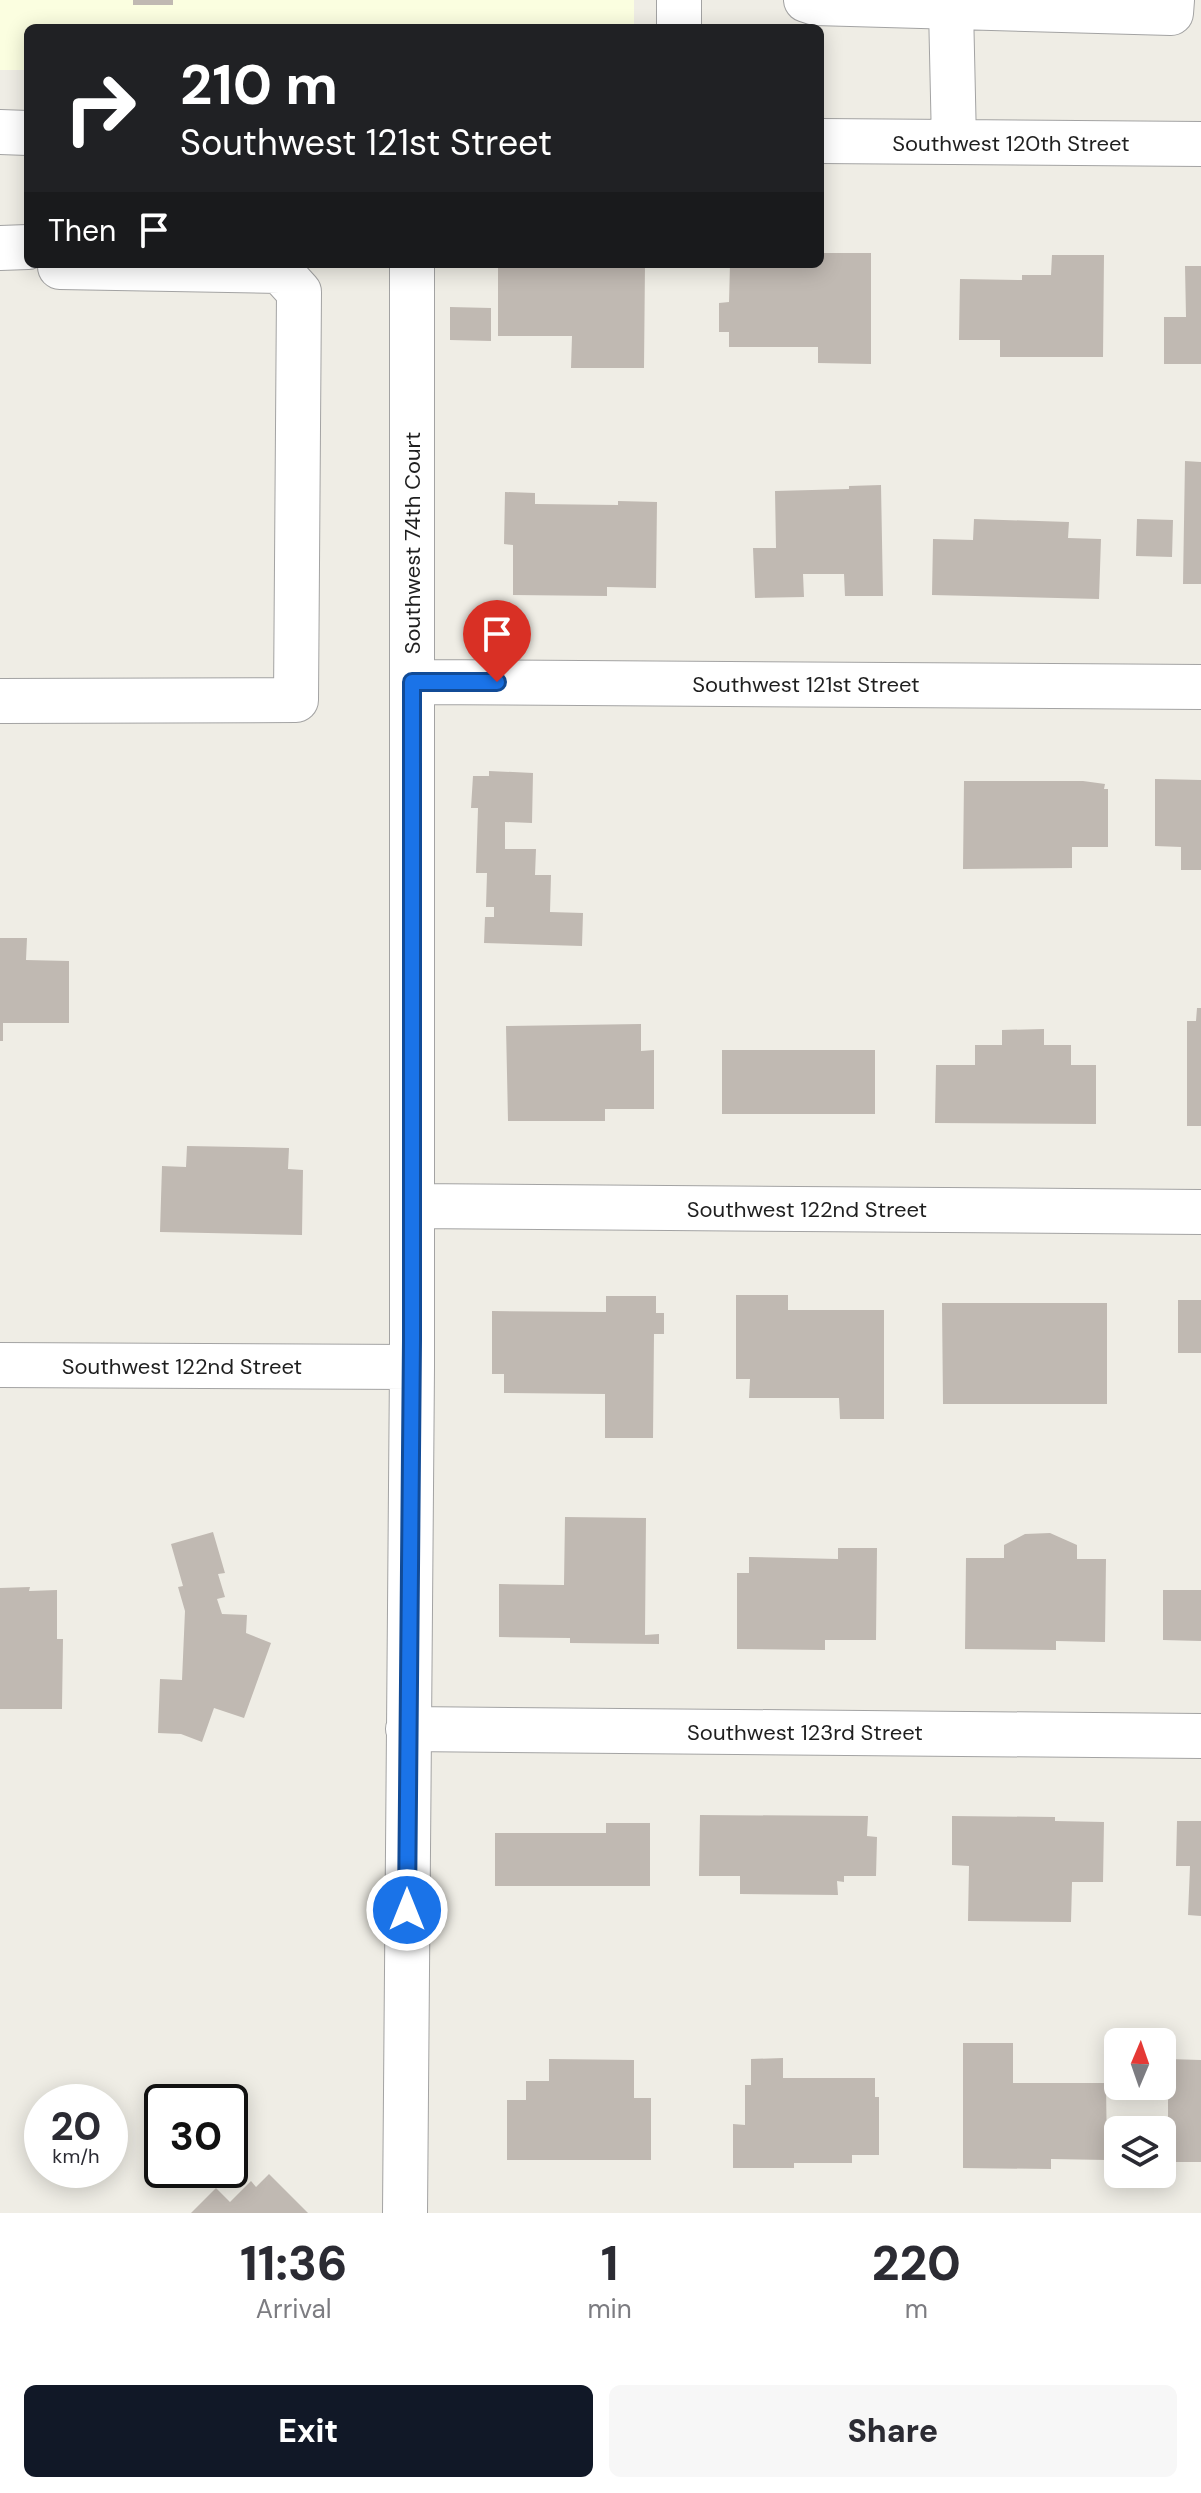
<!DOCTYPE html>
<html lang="en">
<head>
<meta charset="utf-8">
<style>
  :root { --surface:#fff; --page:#f7f7f7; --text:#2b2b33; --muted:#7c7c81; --accent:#111827 }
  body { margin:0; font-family:"DM Sans",sans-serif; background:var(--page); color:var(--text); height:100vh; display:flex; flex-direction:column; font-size:30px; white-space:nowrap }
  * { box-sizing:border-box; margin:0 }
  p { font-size:26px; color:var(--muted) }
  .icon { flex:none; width:44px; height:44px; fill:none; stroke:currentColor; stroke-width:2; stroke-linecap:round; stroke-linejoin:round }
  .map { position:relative; height:2213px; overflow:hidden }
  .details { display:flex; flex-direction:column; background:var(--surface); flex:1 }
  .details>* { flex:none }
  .hud { position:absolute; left:24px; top:24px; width:800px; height:244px; border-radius:12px; box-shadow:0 4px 20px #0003; background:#202124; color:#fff; overflow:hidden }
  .needle { width:52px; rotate:2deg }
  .buttons { position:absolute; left:1104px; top:2028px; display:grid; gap:16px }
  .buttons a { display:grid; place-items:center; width:72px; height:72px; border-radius:12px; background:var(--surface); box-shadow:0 4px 20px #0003; font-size:40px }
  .speed { position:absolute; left:24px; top:2084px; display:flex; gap:16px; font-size:40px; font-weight:700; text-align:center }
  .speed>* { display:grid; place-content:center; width:104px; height:104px; border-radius:50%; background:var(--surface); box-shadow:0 4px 20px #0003; line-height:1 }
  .speed small { font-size:20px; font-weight:400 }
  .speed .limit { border:4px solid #111; border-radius:12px; background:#fff; color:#111 }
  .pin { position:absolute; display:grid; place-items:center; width:68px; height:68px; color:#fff; margin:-82px -34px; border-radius:50% 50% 50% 0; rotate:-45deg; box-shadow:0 0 8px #0007 }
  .pin .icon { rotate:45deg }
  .me { position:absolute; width:88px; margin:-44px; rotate:0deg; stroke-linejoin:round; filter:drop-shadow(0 0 6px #0008) }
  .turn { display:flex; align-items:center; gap:28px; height:168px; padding:0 24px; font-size:36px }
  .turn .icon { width:104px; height:104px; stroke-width:2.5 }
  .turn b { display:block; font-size:56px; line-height:68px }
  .then { display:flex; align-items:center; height:76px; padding:0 24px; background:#0003; gap:16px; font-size:30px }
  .eta { display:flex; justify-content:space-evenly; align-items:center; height:136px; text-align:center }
  .eta b { font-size:48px; font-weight:800; line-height:56px }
  .button { display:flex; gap:16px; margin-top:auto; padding:16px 24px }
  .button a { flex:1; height:92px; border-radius:12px; background:var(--accent); color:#fff; font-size:32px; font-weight:800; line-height:92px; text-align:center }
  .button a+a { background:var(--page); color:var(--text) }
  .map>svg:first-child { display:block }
  .education { fill:#fbfee0 }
  .building { fill:#c0b9b2 }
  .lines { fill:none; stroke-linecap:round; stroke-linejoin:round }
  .minor-casing { stroke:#a3a3a3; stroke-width:46 }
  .minor { stroke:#fff; stroke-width:44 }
  .route-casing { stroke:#114b97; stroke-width:20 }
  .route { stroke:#1a73e8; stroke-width:14 }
  .labels { text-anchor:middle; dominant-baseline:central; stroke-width:6; stroke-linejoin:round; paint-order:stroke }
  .street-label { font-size:22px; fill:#1f1f1f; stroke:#fff }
</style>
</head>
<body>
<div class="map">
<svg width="1201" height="2213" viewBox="0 0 1201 2213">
  <rect width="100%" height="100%" fill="#efede5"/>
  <path class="education" d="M 0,0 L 634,0 L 634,28 L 28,28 L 28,70 L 0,70 Z"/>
  <path class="building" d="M 133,0 L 173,0 L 173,5 L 133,5 Z
    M 820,253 L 871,253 L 871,364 L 818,363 L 818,347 L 729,347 L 729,332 L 719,332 L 719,303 L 729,302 L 730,264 L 820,264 Z
    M 1052,255 L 1104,255 L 1103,357 L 1000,357 L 1000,340 L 959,340 L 960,279 L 1022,280 L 1022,275 L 1051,275 Z
    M 498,264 L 645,264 L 644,368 L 571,368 L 572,336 L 498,336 Z
    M 1185,266 L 1201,266 L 1201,364 L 1164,364 L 1164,317 L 1186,317 Z
    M 450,307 L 491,308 L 491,341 L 450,340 Z
    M 1185,461 L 1201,462 L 1201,584 L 1183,584 Z
    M 881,485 L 883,596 L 845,596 L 844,574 L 803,574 L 804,597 L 755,598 L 753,548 L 776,548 L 775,491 L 849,489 L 849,486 Z
    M 505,492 L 535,493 L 535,504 L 618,505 L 618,501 L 657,502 L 656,588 L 607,587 L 607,596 L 513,595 L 513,545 L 504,544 Z
    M 974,519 L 1069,522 L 1068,538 L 1101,539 L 1099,599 L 932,595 L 933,539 L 973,540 Z
    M 1137,519 L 1173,520 L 1172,557 L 1136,556 Z
    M 489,771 L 533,773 L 532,823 L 505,822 L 505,849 L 536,849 L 535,875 L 551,875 L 550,912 L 583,913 L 582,946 L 484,943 L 485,917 L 494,917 L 494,907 L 486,907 L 487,873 L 476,873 L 478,808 L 471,808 L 473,776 L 489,776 Z
    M 1155,779 L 1201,780 L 1201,870 L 1181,870 L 1181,847 L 1155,846 Z
    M 964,781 L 1083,781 L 1105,784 L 1104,789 L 1108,789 L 1108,847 L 1072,847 L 1072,868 L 963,869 Z
    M 0,938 L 27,938 L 26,960 L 69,961 L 69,1023 L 3,1023 L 3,1041 L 0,1041 Z
    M 1197,1008 L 1201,1008 L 1201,1126 L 1187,1126 L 1187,1021 L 1196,1021 Z
    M 641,1024 L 641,1051 L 654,1050 L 654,1109 L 605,1109 L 605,1121 L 508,1121 L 506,1026 Z
    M 1044,1029 L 1044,1045 L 1071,1045 L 1071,1065 L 1096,1065 L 1096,1124 L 935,1123 L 936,1065 L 975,1065 L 975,1045 L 1002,1045 L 1002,1030 Z
    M 722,1050 L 875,1050 L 875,1114 L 722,1114 Z
    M 187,1146 L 289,1148 L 288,1169 L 303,1170 L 302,1235 L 160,1232 L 162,1166 L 186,1167 Z
    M 736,1295 L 788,1295 L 788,1310 L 884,1310 L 884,1419 L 840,1419 L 839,1398 L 749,1398 L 750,1379 L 736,1379 Z
    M 606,1296 L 656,1296 L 656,1313 L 664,1313 L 664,1334 L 654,1334 L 653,1438 L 605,1438 L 605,1394 L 504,1393 L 504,1374 L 492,1374 L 492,1311 L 606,1312 Z
    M 1178,1300 L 1201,1300 L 1201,1353 L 1178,1353 Z
    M 942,1303 L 1107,1303 L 1107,1404 L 943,1404 Z
    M 565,1517 L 646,1518 L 645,1635 L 659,1634 L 659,1644 L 570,1643 L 570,1638 L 499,1637 L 499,1584 L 564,1585 Z
    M 213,1532 L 225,1573 L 218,1574 L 225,1597 L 217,1599 L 222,1614 L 247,1615 L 246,1633 L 271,1643 L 244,1718 L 214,1708 L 202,1742 L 181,1734 L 158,1733 L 160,1679 L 182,1680 L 185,1611 L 178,1587 L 183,1586 L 171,1544 Z
    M 1050,1533 L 1077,1545 L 1077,1559 L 1106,1559 L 1105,1642 L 1056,1641 L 1056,1650 L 965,1649 L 966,1558 L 1004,1558 L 1004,1545 L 1025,1534 Z
    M 838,1548 L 877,1548 L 876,1640 L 825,1640 L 825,1650 L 737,1649 L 737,1573 L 749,1573 L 749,1557 L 838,1559 Z
    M 30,1587 L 29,1591 L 57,1590 L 57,1639 L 63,1639 L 62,1709 L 0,1709 L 0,1588 Z
    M 1163,1590 L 1201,1590 L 1201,1641 L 1163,1640 Z
    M 700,1815 L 868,1816 L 867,1836 L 877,1837 L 876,1876 L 844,1876 L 844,1882 L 837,1881 L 838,1895 L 740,1894 L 740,1876 L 699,1876 Z
    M 952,1816 L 1055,1817 L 1055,1821 L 1104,1822 L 1103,1882 L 1072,1882 L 1071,1922 L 968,1921 L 969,1866 L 952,1865 Z
    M 1177,1821 L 1201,1821 L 1201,1916 L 1188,1915 L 1190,1866 L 1176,1866 Z
    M 606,1823 L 650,1823 L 650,1886 L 495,1886 L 495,1833 L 606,1833 Z
    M 963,2043 L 1013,2043 L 1013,2083 L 1106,2083 L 1107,2160 L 1051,2159 L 1051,2169 L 963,2168 Z
    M 783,2058 L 783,2078 L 875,2078 L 875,2097 L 879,2097 L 879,2155 L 852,2155 L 852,2163 L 794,2163 L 794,2168 L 733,2168 L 733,2124 L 745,2125 L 745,2085 L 751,2085 L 751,2059 Z
    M 549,2059 L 634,2060 L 634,2098 L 651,2098 L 651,2160 L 507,2160 L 507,2100 L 526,2100 L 526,2081 L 549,2081 Z
    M 1168,2059 L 1201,2060 L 1201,2162 L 1168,2162 Z
    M 269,2174 L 308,2213 L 191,2213 L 216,2188 L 230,2202 L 251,2181 L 256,2187 Z"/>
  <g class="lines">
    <defs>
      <path id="minor" d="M 679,0 L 679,28
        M 806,0 L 815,3 L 1171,13 L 1172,0
        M 951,8 L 954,142
        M 0,132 L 28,133
        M 820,141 L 1201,144
        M 0,248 L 28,247
        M 60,264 L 60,267 L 280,271
        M 412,682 L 1201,687
        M 0,701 L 296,700 L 299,292 L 280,271 L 281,264
        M 412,1206 L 1201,1212
        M 0,1365 L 412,1367
        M 408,1729 L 1201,1736
        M 405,2213 L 412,1367 L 412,264"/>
    </defs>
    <use href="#minor" class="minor-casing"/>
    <use href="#minor" class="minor"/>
  </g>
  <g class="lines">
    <defs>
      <path id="route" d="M 407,1910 L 412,1340 L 412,682 L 497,682"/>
    </defs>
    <use href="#route" class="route-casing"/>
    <use href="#route" class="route"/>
  </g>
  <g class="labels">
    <g class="street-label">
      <text x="1011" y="143">Southwest 120th Street</text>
      <text transform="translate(412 543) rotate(-90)">Southwest 74th Court</text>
      <text x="806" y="684">Southwest 121st Street</text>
      <text x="807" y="1209">Southwest 122nd Street</text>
      <text x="182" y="1366">Southwest 122nd Street</text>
      <text x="805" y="1732">Southwest 123rd Street</text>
    </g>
  </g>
</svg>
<div class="buttons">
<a><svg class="needle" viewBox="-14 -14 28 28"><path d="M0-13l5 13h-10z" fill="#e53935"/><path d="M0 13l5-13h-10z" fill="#7c7c81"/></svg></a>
<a><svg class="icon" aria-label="layers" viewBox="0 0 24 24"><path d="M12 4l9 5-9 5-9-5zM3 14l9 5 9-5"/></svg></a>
</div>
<div class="speed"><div>20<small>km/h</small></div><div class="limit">30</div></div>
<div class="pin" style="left:497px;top:682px;background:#d93025"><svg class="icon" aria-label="arrive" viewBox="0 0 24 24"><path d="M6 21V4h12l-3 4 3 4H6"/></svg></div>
<svg class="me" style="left:407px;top:1910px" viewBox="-20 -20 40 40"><circle r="17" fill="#1a73e8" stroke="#fff" stroke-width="3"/><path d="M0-11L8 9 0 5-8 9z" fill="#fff"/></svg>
<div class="hud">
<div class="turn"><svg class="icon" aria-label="right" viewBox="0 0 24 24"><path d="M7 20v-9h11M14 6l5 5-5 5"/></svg><div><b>210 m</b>Southwest 121st Street</div></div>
<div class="then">Then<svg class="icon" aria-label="arrive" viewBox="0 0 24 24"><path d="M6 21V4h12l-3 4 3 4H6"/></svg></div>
</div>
</div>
<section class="details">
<div class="eta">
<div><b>11:36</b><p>Arrival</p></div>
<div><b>1</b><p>min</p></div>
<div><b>220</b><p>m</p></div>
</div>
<div class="button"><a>Exit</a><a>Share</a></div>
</section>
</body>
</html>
